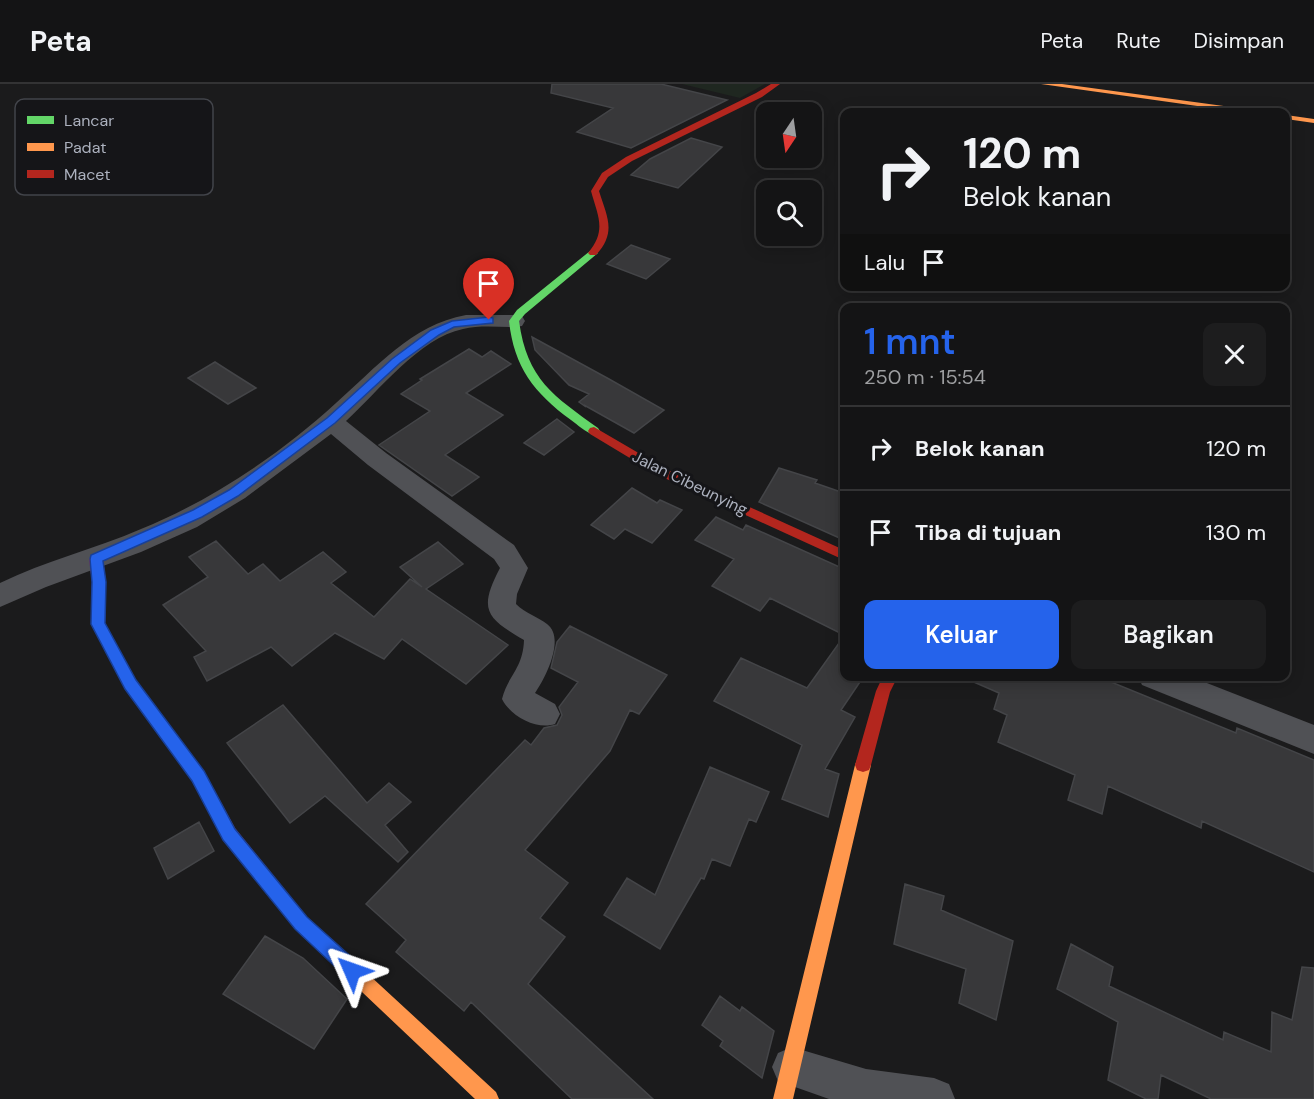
<!DOCTYPE html>
<html lang="id">
<head>
<meta charset="utf-8">
<style>
  :root { --surface:#141415; --page:#1d1d1e; --text:#f1f3f6; --muted:#9d9ea0; --line:#333334; --accent:#2563eb }
  body { margin:0; font-family:"DM Sans",sans-serif; background:var(--page); color:var(--text); height:100vh; display:flex; flex-direction:column; font-size:22px; white-space:nowrap }
  * { box-sizing:border-box; margin:0 }
  p { font-size:20px; color:var(--muted) }
  .icon { flex:none; width:33px; height:33px; fill:none; stroke:currentColor; stroke-width:2; stroke-linecap:round; stroke-linejoin:round }
  .map { position:relative; flex:1; overflow:hidden }
  .details { position:absolute; left:840px; top:219px; width:450px; height:378px; display:flex; flex-direction:column; background:var(--surface); border-radius:12px; box-shadow:0 3px 15px #0003,0 0 0 2px var(--line) }
  .details>* { flex:none }
  .hud { position:absolute; left:840px; top:24px; width:450px; height:183px; border-radius:12px; box-shadow:0 3px 15px #0003,0 0 0 2px var(--line); background:#141415; color:var(--text); overflow:hidden }
  .needle { width:39px; rotate:193deg }
  .tools { position:absolute; left:756px; top:18px; display:grid; gap:12px }
  .tools a { display:grid; place-items:center; width:66px; height:66px; border-radius:12px; background:var(--surface); box-shadow:0 3px 15px #0003,0 0 0 2px var(--line); font-size:30px }
  .pin { position:absolute; display:grid; place-items:center; width:51px; height:51px; color:#fff; margin:-62px -26px; border-radius:50% 50% 50% 0; rotate:-45deg; box-shadow:0 0 6px #0007 }
  .pin .icon { rotate:45deg }
  .me { position:absolute; width:66px; margin:-33px; rotate:313deg; stroke-linejoin:round; filter:drop-shadow(0 0 4px #0008) }
  .turn { display:flex; align-items:center; gap:21px; height:126px; padding:0 24px; font-size:27px }
  .turn .icon { width:78px; height:78px; stroke-width:2.5 }
  .turn b { display:block; font-size:42px; line-height:51px }
  .then { display:flex; align-items:center; height:57px; padding:0 24px; background:#0003; gap:12px; font-size:22px }
  .round { display:grid; place-items:center; flex:none; width:63px; height:63px; border-radius:12px; background:var(--page) }
  .overview { display:flex; align-items:center; justify-content:space-between; height:102px; padding:0 24px }
  h1 { font-size:36px; font-weight:600; line-height:45px; color:var(--accent) }
  .primary-button { display:flex; gap:12px; margin-top:auto; padding:12px 24px }
  .primary-button a { flex:1; height:69px; border-radius:12px; background:var(--accent); color:#fff; font-size:24px; font-weight:600; line-height:69px; text-align:center }
  .primary-button a+a { background:var(--page); color:var(--text) }
  ul { padding:0; list-style:none }
  li { display:flex; align-items:center; gap:18px; height:84px; padding:0 24px; border-top:2px solid var(--line) }
  li div { flex:1 }
  li b { display:block; font-size:22px }
  li em { font-style:normal }
  header { display:flex; align-items:center; gap:36px; box-sizing:border-box; height:84px; padding:0 30px; background:var(--surface); border-bottom:2px solid var(--line) }
  header strong { font-size:28px }
  nav { display:flex; gap:33px; margin-inline-start:auto; font-size:21px }
  .map>svg:first-child { display:block }
  .green { fill:#1f2720 }
  .building { fill:#38383a; stroke:#444548; stroke-width:1.5 }
  .lines { fill:none; stroke-linecap:round; stroke-linejoin:round }
  .street { fill:#505155; fill-rule:evenodd }
  .fast { fill:#63d668; fill-rule:evenodd }
  .slow { fill:#ff974d; fill-rule:evenodd }
  .jam { fill:#b3261e; fill-rule:evenodd }
  .route { fill:#2563eb; stroke:#184099; stroke-width:1.5 }
  .labels { text-anchor:middle; dominant-baseline:central; stroke-width:6; stroke-linejoin:round; paint-order:stroke }
  .far-street-label { font-size:16px; fill:#acb1be; stroke:#151518 }
  .key { fill:#151518; stroke:#42444a; stroke-width:1.5 }
  .key-label { font-size:16px; fill:#acb1be }
</style>
</head>
<body>
<header>
<strong>Peta</strong>
<nav><a>Peta</a><a>Rute</a><a>Disimpan</a></nav>
</header>
<div class="map">
<svg width="1314" height="1015" viewBox="0 0 1314 1015">
  <rect width="100%" height="100%" fill="#1b1b1c"/>
  <path class="green" d="M 682,0 L 765,0 L 740,14 Z"/>
  <path class="building" d="M 552,0 L 661,0 L 727,16 L 631,64 L 577,48 L 613,24 L 551,9 Z
    M 691,54 L 722,63 L 678,104 L 631,91 L 650,75 Z
    M 631,161 L 670,175 L 646,195 L 607,180 Z
    M 532,253 L 609,295 L 664,326 L 634,349 L 584,321 L 586,323 L 579,318 L 589,310 L 569,301 L 535,266 Z
    M 469,265 L 482,273 L 491,267 L 511,280 L 466,309 L 503,331 L 445,371 L 479,393 L 452,412 L 379,361 L 430,327 L 401,310 L 422,296 L 420,295 Z
    M 215,278 L 229,287 L 256,304 L 228,320 L 188,294 Z
    M 557,335 L 574,348 L 544,371 L 524,359 Z
    M 779,384 L 817,396 L 815,399 L 844,409 L 844,456 L 759,418 Z
    M 632,404 L 657,419 L 660,416 L 682,426 L 652,459 L 625,445 L 614,455 L 591,441 Z
    M 716,433 L 743,446 L 746,441 L 844,485 L 844,551 L 770,514 L 760,527 L 712,502 L 734,475 L 695,456 Z
    M 216,457 L 248,490 L 263,480 L 280,497 L 323,468 L 346,488 L 331,499 L 374,533 L 410,495 L 422,503 L 400,483 L 438,458 L 463,480 L 426,505 L 508,561 L 466,600 L 402,555 L 384,575 L 335,549 L 292,582 L 271,563 L 207,597 L 194,573 L 206,567 L 163,521 L 208,493 L 189,473 Z
    M 570,542 L 667,591 L 639,630 L 630,626 L 610,667 L 525,766 L 568,799 L 540,834 L 565,853 L 528,900 L 653,1015 L 572,1015 L 471,918 L 464,927 L 396,868 L 406,856 L 366,820 L 525,656 L 531,661 L 544,644 L 557,641 L 562,631 L 559,623 L 578,598 L 551,584 L 557,558 Z
    M 844,552 L 844,592 L 864,592 L 841,626 L 855,633 L 825,685 L 839,690 L 828,733 L 782,715 L 802,661 L 714,617 L 741,574 L 807,604 Z
    M 960,592 L 1112,592 L 1111,598 L 1236,649 L 1237,644 L 1314,676 L 1314,788 L 1202,737 L 1201,744 L 1108,702 L 1102,730 L 1068,716 L 1075,691 L 998,658 L 1007,631 L 994,625 L 999,609 Z
    M 283,621 L 367,719 L 389,699 L 411,718 L 385,741 L 408,768 L 398,778 L 325,712 L 290,739 L 227,659 Z
    M 710,683 L 769,708 L 756,738 L 749,735 L 730,782 L 712,775 L 704,795 L 701,794 L 660,865 L 604,831 L 627,794 L 655,811 Z
    M 199,738 L 214,767 L 168,795 L 154,764 Z
    M 905,800 L 944,812 L 941,826 L 1013,857 L 996,936 L 959,919 L 966,885 L 894,860 Z
    M 265,852 L 303,874 L 347,915 L 314,965 L 223,910 Z
    M 1071,860 L 1113,883 L 1109,902 L 1223,956 L 1224,948 L 1271,968 L 1272,928 L 1292,936 L 1302,883 L 1314,884 L 1314,1015 L 1211,1015 L 1161,991 L 1158,1015 L 1146,1015 L 1108,996 L 1118,938 L 1057,905 Z
    M 720,912 L 740,927 L 742,923 L 774,947 L 762,994 L 720,962 L 723,957 L 702,941 Z"/>
  <g class="lines">
    <path class="street" d="M 466,231 L 514,231 L 522,232 L 525,237 L 522,242 L 514,243 C 497,243 479,241 463,245 C 419,254 378,308 346,337 L 386,369 L 514,461 L 528,484 L 517,510 L 516,520 C 525,529 538,533 547,540 C 566,554 545,595 535,609 L 555,620 L 560,630 L 555,640 C 537,646 511,633 502,615 C 508,591 523,585 524,556 C 486,534 478,526 500,484 L 494,475 L 368,381 L 331,350 L 245,414 L 197,443 L 141,468 L 46,503 L 0,523 L 0,499 C 45,477 95,465 141,445 C 212,416 279,371 336,319 C 376,284 411,241 466,231 Z
      M 1138,592 L 1189,592 L 1314,641 L 1314,670 L 1142,601 Z
      M 792,963 L 866,985 L 934,994 L 949,1000 L 955,1015 L 829,1015 L 778,997 L 772,983 L 778,969 Z"/>
    <path class="fast" d="M 590,167 L 598,169 L 525,230 L 519,237 C 527,296 554,312 598,344 L 600,347 L 598,350 L 594,351 C 585,348 578,341 571,336 C 534,309 514,283 509,237 L 517,226 Z"/>
    <path class="slow" d="M 1041,0 L 1062,0 L 1253,26 L 1257,28 L 1240,28 Z
      M 1286,31 L 1314,35 L 1314,39 L 1286,35 Z
      M 863,674 L 869,676 L 871,681 L 793,1015 L 773,1015 L 855,681 L 857,676 Z
      M 349,875 L 355,878 L 496,1008 L 499,1015 L 475,1015 L 343,890 L 340,884 L 343,878 Z"/>
    <path class="jam" d="M 771,0 L 780,0 L 762,13 L 632,77 L 608,93 L 599,107 C 607,133 617,148 596,171 L 590,171 L 588,169 C 607,146 598,133 591,107 L 602,89 L 626,73 L 756,9 Z
      M 594,343 L 666,385 L 844,466 L 844,476 L 658,391 L 590,350 L 588,347 L 590,344 Z
      M 96,470 L 103,475 L 106,498 L 105,540 L 135,597 L 204,687 L 235,744 L 307,833 L 355,878 L 358,884 L 355,890 L 349,893 L 343,890 L 295,845 L 223,756 L 192,697 L 125,605 L 91,540 L 92,498 L 89,475 Z
      M 883,592 L 898,592 L 890,608 L 871,681 L 869,686 L 863,688 L 857,686 L 855,681 L 876,607 Z"/>
  </g>
  <path class="route" d="M 489,233 L 493,234 L 493,239 L 454,243 L 439,251 L 400,279 L 335,339 L 238,412 L 202,433 L 103,477 L 106,498 L 105,539 L 136,596 L 204,687 L 235,745 L 307,833 L 359,880 L 361,887 L 359,893 L 352,896 L 346,893 L 295,845 L 223,756 L 192,697 L 125,605 L 91,540 L 92,498 L 90,475 L 91,471 L 193,426 L 229,406 L 327,334 L 392,275 L 431,246 L 452,237 Z"/>
  <g class="labels">
    <g class="far-street-label">
      <text transform="translate(690 399) rotate(26)">Jalan Cibeunying</text>
    </g>
  </g>
  <rect x="15" y="15" width="198" height="96" rx="9" class="key"/>
  <rect x="27" y="32" width="27" height="8" fill="#63d668"/>
  <rect x="27" y="59" width="27" height="8" fill="#ff974d"/>
  <rect x="27" y="86" width="27" height="8" fill="#b3261e"/>
  <g class="key-label">
    <text x="64" y="42">Lancar</text>
    <text x="64" y="69">Padat</text>
    <text x="64" y="96">Macet</text>
  </g>
</svg>
<div class="tools">
<a><svg class="needle" viewBox="-14 -14 28 28"><path d="M0-13l5 13h-10z" fill="#e53935"/><path d="M0 13l5-13h-10z" fill="#9d9ea0"/></svg></a>
<a><svg class="icon" aria-label="search" viewBox="0 0 24 24"><circle cx="10" cy="10" r="6"/><path d="M15 15l6 6"/></svg></a>
</div>
<div class="pin" style="left:489px;top:236px;background:#d93025"><svg class="icon" aria-label="arrive" viewBox="0 0 24 24"><path d="M6 21V4h12l-3 4 3 4H6"/></svg></div>
<svg class="me" style="left:352px;top:887px" viewBox="-20 -20 40 40"><path d="M0-17L14 15 0 8-14 15z" fill="#2563eb" stroke="#fff" stroke-width="4"/></svg>
<div class="hud">
<div class="turn"><svg class="icon" aria-label="right" viewBox="0 0 24 24"><path d="M7 20v-9h11M14 6l5 5-5 5"/></svg><div><b>120 m</b>Belok kanan</div></div>
<div class="then">Lalu<svg class="icon" aria-label="arrive" viewBox="0 0 24 24"><path d="M6 21V4h12l-3 4 3 4H6"/></svg></div>
</div>
<section class="details">
<div class="overview"><div><h1>1 mnt</h1><p>250 m · 15:54</p></div><a class="round"><svg class="icon" aria-label="close" viewBox="0 0 24 24"><path d="M6 6l12 12M18 6L6 18"/></svg></a></div>
<ul>
<li><svg class="icon" aria-label="right" viewBox="0 0 24 24"><path d="M7 20v-9h11M14 6l5 5-5 5"/></svg><div><b>Belok kanan</b></div><em>120 m</em></li>
<li><svg class="icon" aria-label="arrive" viewBox="0 0 24 24"><path d="M6 21V4h12l-3 4 3 4H6"/></svg><div><b>Tiba di tujuan</b></div><em>130 m</em></li>
</ul>
<div class="primary-button"><a>Keluar</a><a>Bagikan</a></div>
</section>
</div>
</body>
</html>
